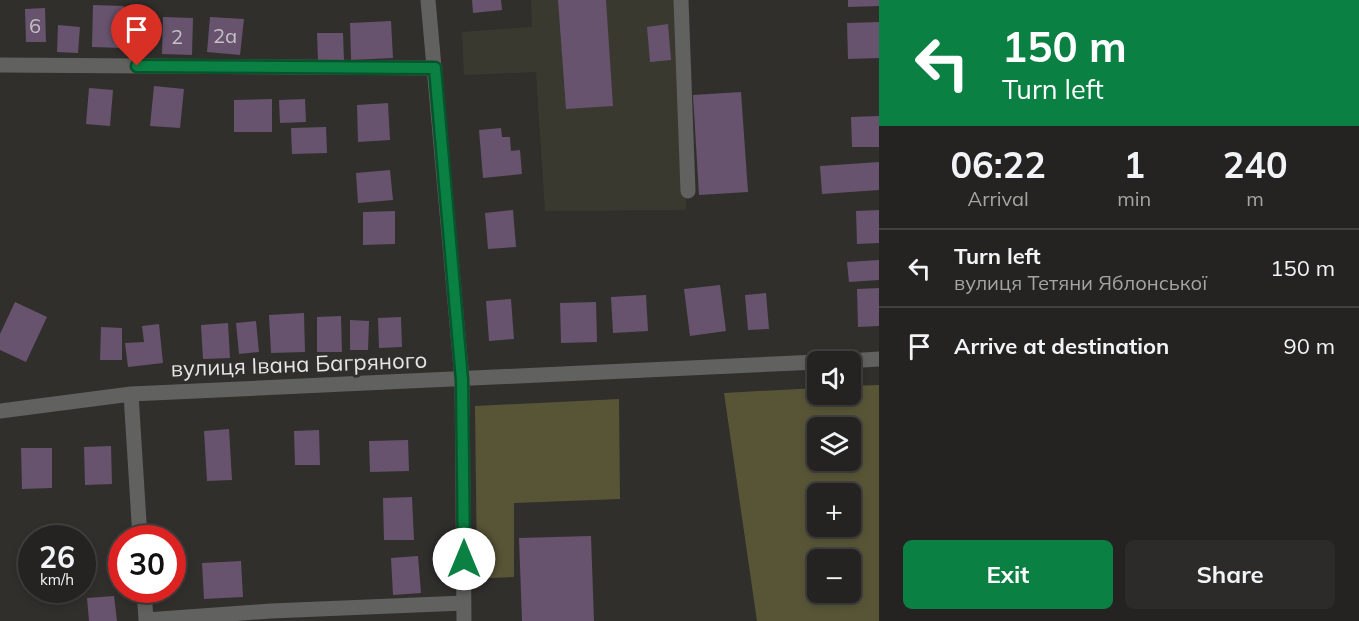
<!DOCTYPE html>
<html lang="en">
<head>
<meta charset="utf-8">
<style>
  :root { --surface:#242321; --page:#2c2b2a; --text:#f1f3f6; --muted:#a3a4a5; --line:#41403f; --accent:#0b8043 }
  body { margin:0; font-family:Mulish,sans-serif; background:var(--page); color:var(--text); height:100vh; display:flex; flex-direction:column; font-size:22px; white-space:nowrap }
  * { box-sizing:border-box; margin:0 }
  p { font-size:20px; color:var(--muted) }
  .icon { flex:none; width:33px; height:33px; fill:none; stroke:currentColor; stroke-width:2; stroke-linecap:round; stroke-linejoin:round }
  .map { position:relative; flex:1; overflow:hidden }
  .drawer { display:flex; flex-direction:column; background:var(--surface); width:480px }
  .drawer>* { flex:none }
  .guide { background:#0b8043; color:#fff; overflow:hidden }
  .buttons { position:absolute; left:807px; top:351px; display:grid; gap:12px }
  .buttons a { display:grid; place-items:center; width:54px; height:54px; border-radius:9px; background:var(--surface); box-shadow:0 3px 9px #0003,0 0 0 2px var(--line); font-size:30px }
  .speed { position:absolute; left:18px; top:525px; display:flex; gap:12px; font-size:30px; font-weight:700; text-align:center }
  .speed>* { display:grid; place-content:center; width:78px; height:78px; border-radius:50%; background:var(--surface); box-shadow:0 3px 9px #0003,0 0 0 2px var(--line); line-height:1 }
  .speed small { font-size:15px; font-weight:400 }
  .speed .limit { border:9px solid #d22; background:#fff; color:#111 }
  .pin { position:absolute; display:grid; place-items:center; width:51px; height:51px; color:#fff; margin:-62px -26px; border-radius:50% 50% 50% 0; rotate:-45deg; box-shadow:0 0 6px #0007 }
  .pin .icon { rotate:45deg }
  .me { position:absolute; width:66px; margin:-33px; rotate:0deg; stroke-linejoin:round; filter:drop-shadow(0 0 4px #0008) }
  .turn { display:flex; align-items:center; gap:21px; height:126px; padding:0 24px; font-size:27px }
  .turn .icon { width:78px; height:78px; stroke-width:2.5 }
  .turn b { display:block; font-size:42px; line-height:51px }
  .eta { display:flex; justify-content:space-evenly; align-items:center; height:102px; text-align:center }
  .eta b { font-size:36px; font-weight:700; line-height:42px }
  .button { display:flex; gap:12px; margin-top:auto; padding:12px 24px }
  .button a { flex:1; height:69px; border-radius:9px; background:var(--accent); color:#fff; font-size:24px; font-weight:700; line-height:69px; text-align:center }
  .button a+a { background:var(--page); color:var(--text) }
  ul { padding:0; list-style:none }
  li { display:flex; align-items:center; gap:18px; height:78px; padding:0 24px; border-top:2px solid var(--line) }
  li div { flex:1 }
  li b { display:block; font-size:22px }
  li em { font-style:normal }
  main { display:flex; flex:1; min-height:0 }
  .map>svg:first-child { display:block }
  .built { fill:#3a3930 }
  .green { fill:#585537; fill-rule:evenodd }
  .building { fill:#67536d }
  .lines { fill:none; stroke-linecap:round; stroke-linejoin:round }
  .street { stroke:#61615f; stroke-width:15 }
  .route-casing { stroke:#07532c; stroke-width:15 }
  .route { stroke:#0b8043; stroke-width:10 }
  .labels { text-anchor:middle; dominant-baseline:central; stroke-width:6; stroke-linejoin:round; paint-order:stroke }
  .number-label { font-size:20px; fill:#c6c0c6 }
  .street-label { font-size:22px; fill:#e5e5e3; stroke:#302f2c }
</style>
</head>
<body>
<main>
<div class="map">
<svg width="879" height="621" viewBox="0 0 879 621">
  <rect width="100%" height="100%" fill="#302f2c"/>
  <path class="built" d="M 531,0 L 680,0 L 686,210 L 545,211 L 536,72 L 464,75 L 462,32 L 532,27 Z"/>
  <path class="green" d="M 879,385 L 879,621 L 757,621 L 724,393 L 817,388 L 818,394 L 850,394 L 851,386 ZM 818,428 L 850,428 L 850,460 L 818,460 ZM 818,494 L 850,494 L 850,526 L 818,526 ZM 818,560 L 850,560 L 850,592 L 818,592 Z
    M 619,399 L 620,499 L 514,503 L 514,577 L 490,578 L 477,570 L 475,406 Z"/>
  <path class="building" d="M 472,0 L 501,0 L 502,10 L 473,13 Z
    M 558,0 L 606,0 L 613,106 L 566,109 Z
    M 848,0 L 879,0 L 879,6 L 848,7 Z
    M 93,5 L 124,6 L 123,48 L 92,47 Z
    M 45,8 L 46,42 L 26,42 L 25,9 Z
    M 163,17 L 193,18 L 192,55 L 162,54 Z
    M 210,17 L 244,19 L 240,55 L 207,52 Z
    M 391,21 L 393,58 L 351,60 L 350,23 Z
    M 879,22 L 879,58 L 848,59 L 847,23 Z
    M 668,24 L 671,60 L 650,62 L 647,27 Z
    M 58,25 L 80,27 L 78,53 L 57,52 Z
    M 317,33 L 343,33 L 344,60 L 318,61 Z
    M 154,86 L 184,89 L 180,128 L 150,126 Z
    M 89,88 L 113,90 L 110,126 L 86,124 Z
    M 741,92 L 748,192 L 699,195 L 693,95 Z
    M 272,99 L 272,132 L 234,132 L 234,100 Z
    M 305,99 L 306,122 L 280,123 L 279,100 Z
    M 388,103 L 390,140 L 358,142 L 357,105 Z
    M 879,116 L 879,147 L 852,147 L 851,117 Z
    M 326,127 L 327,153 L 292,154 L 291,128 Z
    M 501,128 L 502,137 L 510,137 L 511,151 L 520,150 L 522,174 L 483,178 L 479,130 Z
    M 879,162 L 879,190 L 822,194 L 820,166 Z
    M 390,170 L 393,200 L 358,203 L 356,173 Z
    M 513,210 L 516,247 L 488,249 L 485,213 Z
    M 879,210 L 879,243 L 857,244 L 856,211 Z
    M 395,211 L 395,244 L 363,245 L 363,212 Z
    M 879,260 L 879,280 L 849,282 L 847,262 Z
    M 720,285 L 726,331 L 690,336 L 684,289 Z
    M 879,288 L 879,326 L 858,327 L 857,289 Z
    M 766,293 L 769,329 L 748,330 L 745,295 Z
    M 646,295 L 648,331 L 613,333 L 611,297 Z
    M 511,299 L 514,339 L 489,341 L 486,301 Z
    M 15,302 L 47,317 L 26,362 L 0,350 L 0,334 Z
    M 596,302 L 597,342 L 561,343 L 560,303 Z
    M 304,313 L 305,352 L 271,353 L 269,315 Z
    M 341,316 L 342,352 L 317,352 L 317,317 Z
    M 401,317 L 402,347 L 379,348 L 378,318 Z
    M 350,320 L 369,321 L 368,350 L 350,350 Z
    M 256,321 L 259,352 L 239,354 L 236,323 Z
    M 228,323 L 230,358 L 203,359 L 201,325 Z
    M 159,324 L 163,363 L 128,367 L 125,343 L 144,342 L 142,326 Z
    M 101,327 L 122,328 L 122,360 L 100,360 Z
    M 229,429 L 232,480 L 207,481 L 204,431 Z
    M 319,430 L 320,465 L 295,465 L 294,431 Z
    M 408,440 L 409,471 L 370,472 L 369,441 Z
    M 111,446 L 112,484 L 85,485 L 84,447 Z
    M 21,448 L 52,448 L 52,488 L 22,489 Z
    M 412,497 L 414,540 L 384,540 L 383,498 Z
    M 591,536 L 594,621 L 522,621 L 519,538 Z
    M 418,556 L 421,593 L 393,595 L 391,558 Z
    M 241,561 L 243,597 L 204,599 L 202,563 Z
    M 114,596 L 117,621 L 89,621 L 87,598 Z"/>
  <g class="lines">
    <path class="street" d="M 428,0 L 462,380 L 464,621
      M 681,0 L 688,191
      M 0,65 L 435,68
      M 832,362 L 879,359
      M 131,394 L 140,538
      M 0,411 L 131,394 L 818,362
      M 144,590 L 146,620 L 271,611 L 464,603"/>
  </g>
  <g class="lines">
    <defs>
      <path id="route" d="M 137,66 L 435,68 L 462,380 L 464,559"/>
    </defs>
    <use href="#route" class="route-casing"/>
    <use href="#route" class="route"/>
  </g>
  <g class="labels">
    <g class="number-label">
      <text x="35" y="25">6</text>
      <text x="225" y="35">2а</text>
      <text x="177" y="36">2</text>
    </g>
    <g class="street-label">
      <text transform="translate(299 364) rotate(-2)">вулиця Івана Багряного</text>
    </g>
  </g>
</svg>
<div class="buttons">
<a><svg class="icon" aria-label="sound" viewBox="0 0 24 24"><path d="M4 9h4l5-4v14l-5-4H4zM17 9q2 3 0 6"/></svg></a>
<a><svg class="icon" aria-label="layers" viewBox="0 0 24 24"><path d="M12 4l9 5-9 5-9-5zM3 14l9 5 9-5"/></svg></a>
<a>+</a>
<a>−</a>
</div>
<div class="speed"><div>26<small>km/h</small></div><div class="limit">30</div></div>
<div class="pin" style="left:137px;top:66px;background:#d93025"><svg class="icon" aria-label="arrive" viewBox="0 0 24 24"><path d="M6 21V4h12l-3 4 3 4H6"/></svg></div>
<svg class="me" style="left:464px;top:559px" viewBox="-20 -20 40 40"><circle r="19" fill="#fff"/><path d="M0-13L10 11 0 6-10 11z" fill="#0b8043"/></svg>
</div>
<section class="drawer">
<div class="guide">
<div class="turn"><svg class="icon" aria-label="left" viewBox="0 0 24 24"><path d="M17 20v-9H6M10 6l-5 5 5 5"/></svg><div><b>150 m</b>Turn left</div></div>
</div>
<div class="eta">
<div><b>06:22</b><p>Arrival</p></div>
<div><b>1</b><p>min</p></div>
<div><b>240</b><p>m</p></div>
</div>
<ul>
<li><svg class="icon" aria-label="left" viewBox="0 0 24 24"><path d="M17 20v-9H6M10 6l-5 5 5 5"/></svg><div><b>Turn left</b><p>вулиця Тетяни Яблонської</p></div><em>150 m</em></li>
<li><svg class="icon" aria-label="arrive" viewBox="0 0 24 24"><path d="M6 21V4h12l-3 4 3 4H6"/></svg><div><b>Arrive at destination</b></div><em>90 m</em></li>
</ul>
<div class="button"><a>Exit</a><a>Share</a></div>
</section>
</main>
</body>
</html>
